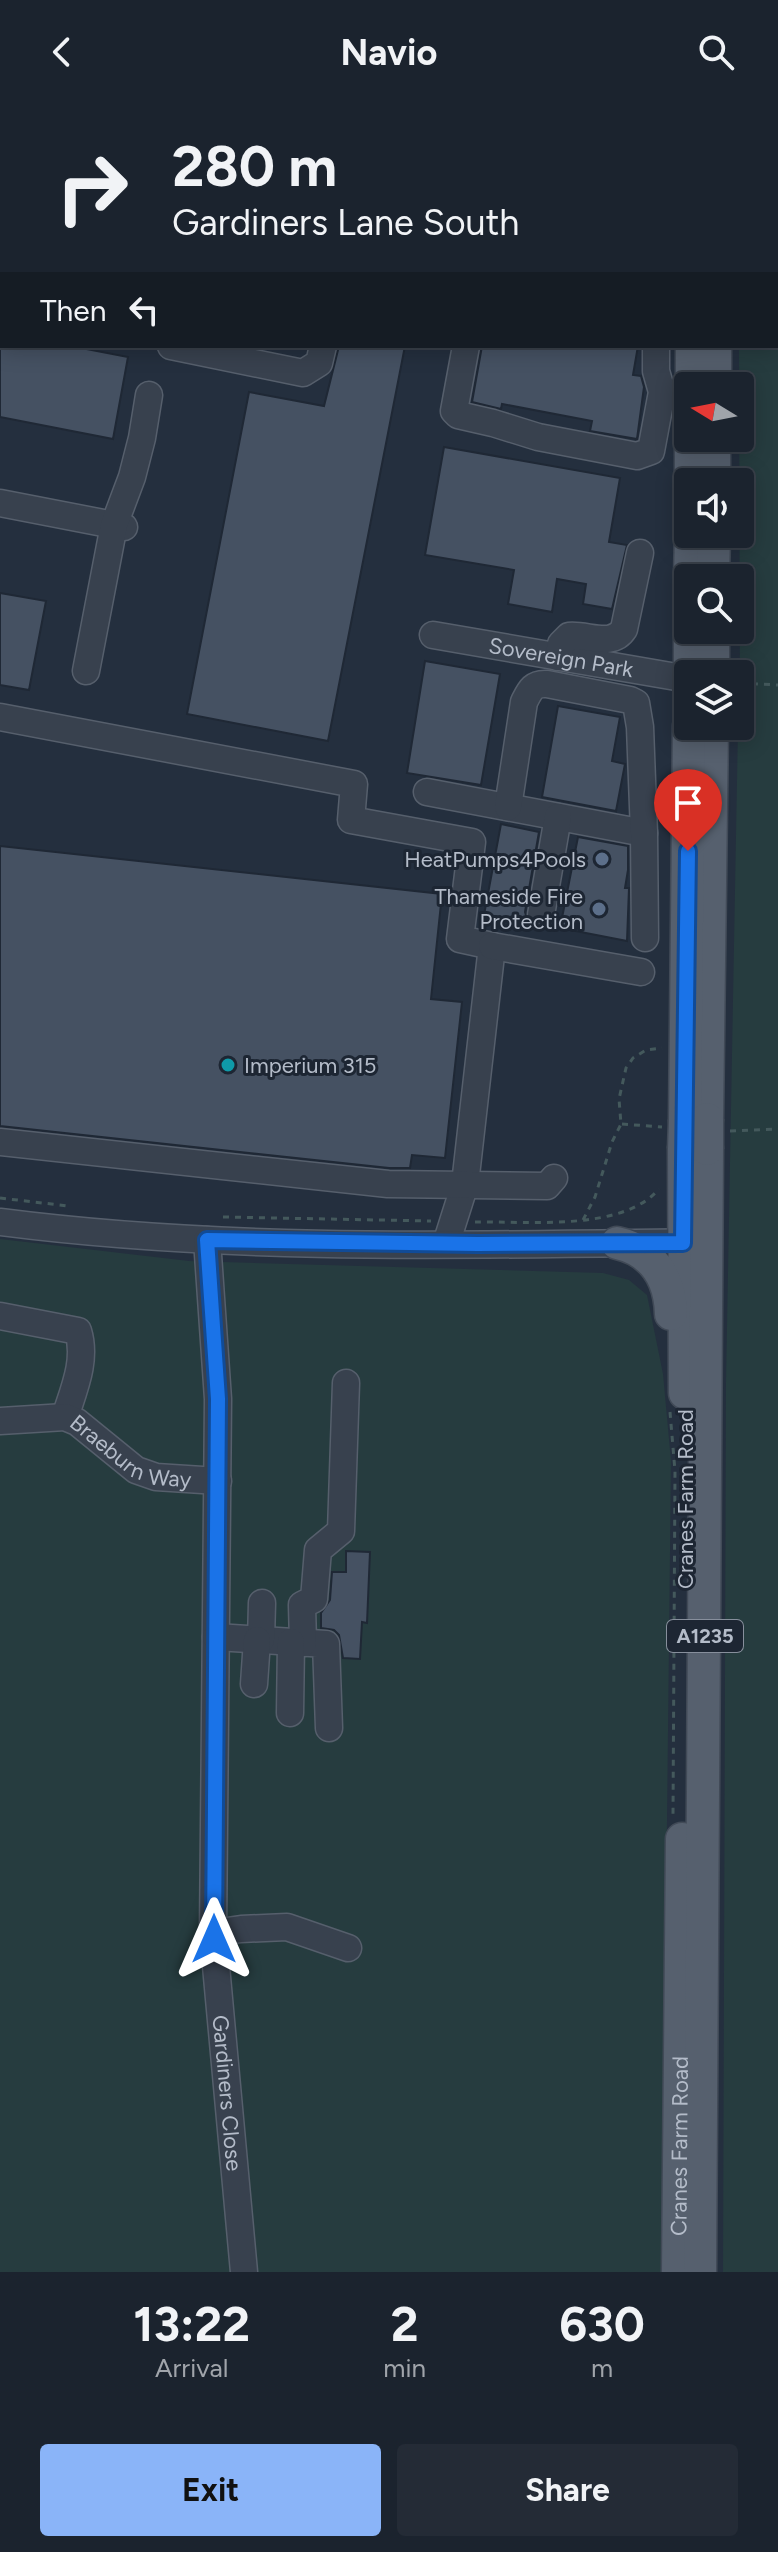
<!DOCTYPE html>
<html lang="en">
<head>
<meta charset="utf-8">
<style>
  :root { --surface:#1b232e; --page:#242b36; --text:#f1f3f6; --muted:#a0a4aa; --line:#39404a; --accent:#8ab4f8 }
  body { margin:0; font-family:Figtree,sans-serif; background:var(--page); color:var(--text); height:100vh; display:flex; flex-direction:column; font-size:30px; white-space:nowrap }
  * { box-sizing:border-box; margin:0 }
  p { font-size:26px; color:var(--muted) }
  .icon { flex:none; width:44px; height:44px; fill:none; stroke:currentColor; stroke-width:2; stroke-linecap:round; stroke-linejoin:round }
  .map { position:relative; height:2168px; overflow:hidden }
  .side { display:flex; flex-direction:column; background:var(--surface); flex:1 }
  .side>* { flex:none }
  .banner { position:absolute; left:0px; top:0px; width:778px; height:244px; box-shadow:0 4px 20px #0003,0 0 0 2px var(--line); background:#1b232e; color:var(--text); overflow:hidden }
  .needle { width:52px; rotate:280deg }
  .buttons { position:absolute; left:674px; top:268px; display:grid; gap:16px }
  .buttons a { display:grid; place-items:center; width:80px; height:80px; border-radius:8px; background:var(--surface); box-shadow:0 4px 20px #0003,0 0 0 2px var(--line); font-size:40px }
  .pin { position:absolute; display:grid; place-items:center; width:68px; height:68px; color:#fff; margin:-82px -34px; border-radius:50% 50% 50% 0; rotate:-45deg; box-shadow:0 0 8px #0007 }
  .pin .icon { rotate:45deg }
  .me { position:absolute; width:88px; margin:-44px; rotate:0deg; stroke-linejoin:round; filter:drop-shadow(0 0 6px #0008) }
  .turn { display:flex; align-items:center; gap:28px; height:168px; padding:0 40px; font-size:36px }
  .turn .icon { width:104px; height:104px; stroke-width:2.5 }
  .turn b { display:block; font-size:56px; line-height:68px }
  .then { display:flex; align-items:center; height:76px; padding:0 40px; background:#0003; gap:16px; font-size:30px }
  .eta { display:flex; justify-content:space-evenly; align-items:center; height:136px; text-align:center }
  .eta b { font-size:48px; font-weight:700; line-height:56px }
  .button { display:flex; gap:16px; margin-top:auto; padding:16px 40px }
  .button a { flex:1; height:92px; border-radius:8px; background:var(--accent); color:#111; font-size:32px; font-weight:700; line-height:92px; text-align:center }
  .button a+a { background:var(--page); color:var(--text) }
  header { display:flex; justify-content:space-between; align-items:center; height:104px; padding:0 40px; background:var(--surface); font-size:36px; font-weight:700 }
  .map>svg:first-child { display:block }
  .green { fill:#263c3f }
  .building { fill:#455162; stroke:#1f2835; stroke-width:2 }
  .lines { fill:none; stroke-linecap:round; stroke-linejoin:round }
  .minor-casing { stroke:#565f6c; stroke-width:29 }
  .major-casing { stroke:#414a57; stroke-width:35 }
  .path { stroke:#44595c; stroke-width:3; stroke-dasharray:6 6; stroke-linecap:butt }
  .minor { stroke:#38414e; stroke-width:26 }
  .major { stroke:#56606e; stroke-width:32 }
  .major-bridge-casing { stroke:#414a57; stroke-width:35; stroke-linecap:butt }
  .major-bridge { stroke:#56606e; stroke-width:32 }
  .route-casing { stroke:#114b97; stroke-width:20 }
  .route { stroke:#1a73e8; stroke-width:14 }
  .service-dot { fill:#5c6f8a; stroke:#1d2633; stroke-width:3 }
  .culture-dot { fill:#0f9aa8; stroke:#1d2633; stroke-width:3 }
  .labels { text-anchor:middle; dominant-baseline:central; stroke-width:6; stroke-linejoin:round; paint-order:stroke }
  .shield { fill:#1d2633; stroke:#878f9c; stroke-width:2 }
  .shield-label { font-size:20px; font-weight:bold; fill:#b4bcc9 }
  .street-label { font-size:22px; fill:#b4bcc9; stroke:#1d2633 }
  .poi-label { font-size:22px; fill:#b4bcc9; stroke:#1d2633; text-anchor:end }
</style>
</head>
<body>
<header><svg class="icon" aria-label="back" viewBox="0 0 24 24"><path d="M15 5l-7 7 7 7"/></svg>Navio<svg class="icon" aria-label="search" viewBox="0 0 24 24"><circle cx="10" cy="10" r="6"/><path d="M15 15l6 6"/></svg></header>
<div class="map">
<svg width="778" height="2168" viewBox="0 0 778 2168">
  <rect width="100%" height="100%" fill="#242f3e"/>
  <path class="green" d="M 736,0 L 778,0 L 778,2168 L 723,2168 L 726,1278 L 738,622 L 740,622 L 739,242 L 776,242 L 776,2 Z
    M 0,1135 L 189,1157 L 603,1169 L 629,1176 L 647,1191 L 663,1270 L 671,1357 L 662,2168 L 0,2168 Z"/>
  <path class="building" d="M 0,242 L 71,242 L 128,253 L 113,335 L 0,313 Z
    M 339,242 L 405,242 L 328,637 L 187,610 L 249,288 L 324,302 Z
    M 482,242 L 638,242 L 633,271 L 641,272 L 644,283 L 637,335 L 590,327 L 592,317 L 502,300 L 501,305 L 472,298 Z
    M 444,343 L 620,374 L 609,438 L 627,441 L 612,505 L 583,500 L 586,480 L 557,475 L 552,508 L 508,500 L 514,466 L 425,451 Z
    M 0,489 L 46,497 L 29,586 L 0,581 Z
    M 425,557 L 500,570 L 481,681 L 407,669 Z
    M 558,602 L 620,613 L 612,657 L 625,660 L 616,707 L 542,693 Z
    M 501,720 L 539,728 L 525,808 L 528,819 L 484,811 Z
    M 578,733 L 628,742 L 628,766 L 625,784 L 629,784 L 627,837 L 560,824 Z
    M 0,742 L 442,790 L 431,895 L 462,898 L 445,1054 L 412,1051 L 410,1064 L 389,1064 L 0,1022 Z
    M 346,1447 L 370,1448 L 367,1519 L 362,1518 L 360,1555 L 343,1554 L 339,1531 L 334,1526 L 321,1524 L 321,1509 L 330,1496 L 332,1468 L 346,1468 Z"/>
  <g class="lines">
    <defs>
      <g id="minor">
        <path d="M 101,2 L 101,0"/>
        <path d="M 234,2 L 235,0"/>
        <path d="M 370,2 L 370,0"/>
        <path d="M 513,2 L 513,0"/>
        <path d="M 171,242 L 303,269 L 319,259 L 323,242"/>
        <path d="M 466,242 L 454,307 L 458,311 L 493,319 L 538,333 L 637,352 L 651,347 L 662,288 L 656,267 L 656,242"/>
        <path d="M 0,399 L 124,423"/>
        <path id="s1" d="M 433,531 L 688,575"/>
        <path d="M 558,553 L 561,540 L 569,532 C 588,530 612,544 624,525 L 640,449"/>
        <path d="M 86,567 L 114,421 L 132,373 L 142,334 L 149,291"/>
        <path d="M 0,613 L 354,680 L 351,716 L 472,738 L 460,835 L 492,842 L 465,1080 L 446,1140"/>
        <path d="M 427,688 L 644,729"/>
        <path d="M 508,703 L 524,598 C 530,586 533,579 547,580 L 630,596 L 636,599 L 640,623 L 644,729 L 645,834"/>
        <path d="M 541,811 L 558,713"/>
        <path d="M 492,842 L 641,868"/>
        <path d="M 0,1038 L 388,1080 L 547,1082 L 554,1074"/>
        <path d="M 0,1118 C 233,1148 469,1141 703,1138"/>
        <path id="s2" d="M 207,1136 L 218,1295 L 213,1829 L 244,2168"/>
        <path d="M 0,1212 L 78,1227 C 87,1256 74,1285 65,1313"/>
        <path id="s3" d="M 0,1317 L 65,1313 L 77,1318 L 136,1366 L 156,1373 L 218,1377"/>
        <path d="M 216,1533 L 326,1540 L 329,1624"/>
        <path d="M 261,1536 L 262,1499"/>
        <path d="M 303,1539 L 302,1501 L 314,1495 L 318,1446 L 341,1427 L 346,1279"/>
        <path d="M 254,1580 L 257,1536"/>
        <path d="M 290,1609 L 291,1538"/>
        <path d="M 213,1829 L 241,1825 L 287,1823 L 348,1844"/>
      </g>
      <g id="major">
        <path d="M 695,2 L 695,0"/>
        <path d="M 718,2 L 718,0"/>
        <path d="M 692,282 L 692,242"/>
        <path d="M 715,282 L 715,242"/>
        <path d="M 691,378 L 691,334"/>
        <path d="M 714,378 L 714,334"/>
        <path d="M 690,474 L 691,430"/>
        <path d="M 713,474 L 714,430"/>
        <path d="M 690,570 L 690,526"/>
        <path d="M 713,570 L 713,526"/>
        <path d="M 707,1015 L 712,622"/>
        <path d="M 685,1016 L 689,622"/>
        <path d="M 684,1045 L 685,1289"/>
        <path d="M 617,1139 C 653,1147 670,1174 671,1210"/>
        <path id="s4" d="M 678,2168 L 682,1735"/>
        <path d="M 700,2168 L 707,1045"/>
      </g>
    </defs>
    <use href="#minor" class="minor-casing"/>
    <use href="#major" class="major-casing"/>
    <path class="path" d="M 740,579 L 778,581
      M 622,1020 L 662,1023
      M 730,1027 L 778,1025
      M 0,1094 L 68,1102
      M 223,1113 L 431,1117
      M 583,1116 L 595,1093 L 612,1038 L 621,1020 L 619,995 L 626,964 L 633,954 L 646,946 L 662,944
      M 475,1118 C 527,1117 622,1128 659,1085
      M 670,1308 L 675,1367 L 673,1712"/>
    <use href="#minor" class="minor"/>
    <use href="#major" class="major"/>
    <defs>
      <path id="major-bridge" d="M 684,1045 L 685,1016
        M 707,1045 L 707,1015"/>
    </defs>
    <use href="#major-bridge" class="major-bridge-casing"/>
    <use href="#major-bridge" class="major-bridge"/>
  </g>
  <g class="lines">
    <defs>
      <path id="route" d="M 214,1835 L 218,1295 L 207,1136 L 478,1140 L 683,1139 L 688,747"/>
    </defs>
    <use href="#route" class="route-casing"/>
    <use href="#route" class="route"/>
  </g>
  <g class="service-dot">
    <circle cx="602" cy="755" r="8"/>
    <circle cx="599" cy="805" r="8"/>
  </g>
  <circle class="culture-dot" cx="228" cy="961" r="8"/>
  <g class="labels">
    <rect class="shield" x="667" y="1516" width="76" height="32" rx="6"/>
    <g class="shield-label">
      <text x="705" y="1532">A1235</text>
    </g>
    <g class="street-label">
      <text stroke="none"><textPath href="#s1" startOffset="130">Sovereign Park</textPath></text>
      <text stroke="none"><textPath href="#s3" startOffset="142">Braeburn Way</textPath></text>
      <text transform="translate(685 1395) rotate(-90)">Cranes Farm Road</text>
      <text stroke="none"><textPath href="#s2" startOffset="854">Gardiners Close</textPath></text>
      <text stroke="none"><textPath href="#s4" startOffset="126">Cranes Farm Road</textPath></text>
    </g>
    <g class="poi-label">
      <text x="586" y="755">HeatPumps4Pools</text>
      <text x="583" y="792">Thameside Fire<tspan x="583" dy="25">Protection</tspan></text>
      <text x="244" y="961" text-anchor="start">Imperium 315</text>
    </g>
  </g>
</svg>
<div class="buttons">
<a><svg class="needle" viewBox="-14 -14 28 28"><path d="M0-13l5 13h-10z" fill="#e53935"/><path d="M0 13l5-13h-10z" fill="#a0a4aa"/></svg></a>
<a><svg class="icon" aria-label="sound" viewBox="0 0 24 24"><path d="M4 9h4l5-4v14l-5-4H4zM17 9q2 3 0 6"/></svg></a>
<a><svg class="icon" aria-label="search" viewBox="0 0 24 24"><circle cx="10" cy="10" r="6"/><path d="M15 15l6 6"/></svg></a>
<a><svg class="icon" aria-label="layers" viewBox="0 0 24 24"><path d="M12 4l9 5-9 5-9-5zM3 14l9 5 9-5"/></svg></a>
</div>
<div class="pin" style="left:688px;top:747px;background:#d93025"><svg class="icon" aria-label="arrive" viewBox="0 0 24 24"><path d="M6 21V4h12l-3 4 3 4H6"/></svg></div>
<svg class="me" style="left:214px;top:1835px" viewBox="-20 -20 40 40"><path d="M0-17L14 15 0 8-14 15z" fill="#1a73e8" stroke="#fff" stroke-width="4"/></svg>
<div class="banner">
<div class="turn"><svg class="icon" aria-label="right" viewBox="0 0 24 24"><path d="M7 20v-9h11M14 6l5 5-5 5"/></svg><div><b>280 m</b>Gardiners Lane South</div></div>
<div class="then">Then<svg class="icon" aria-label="left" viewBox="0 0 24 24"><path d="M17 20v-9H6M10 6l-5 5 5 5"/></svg></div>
</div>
</div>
<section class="side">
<div class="eta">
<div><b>13:22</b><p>Arrival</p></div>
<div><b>2</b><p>min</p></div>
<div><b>630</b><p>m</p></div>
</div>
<div class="button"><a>Exit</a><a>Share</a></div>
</section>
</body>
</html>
